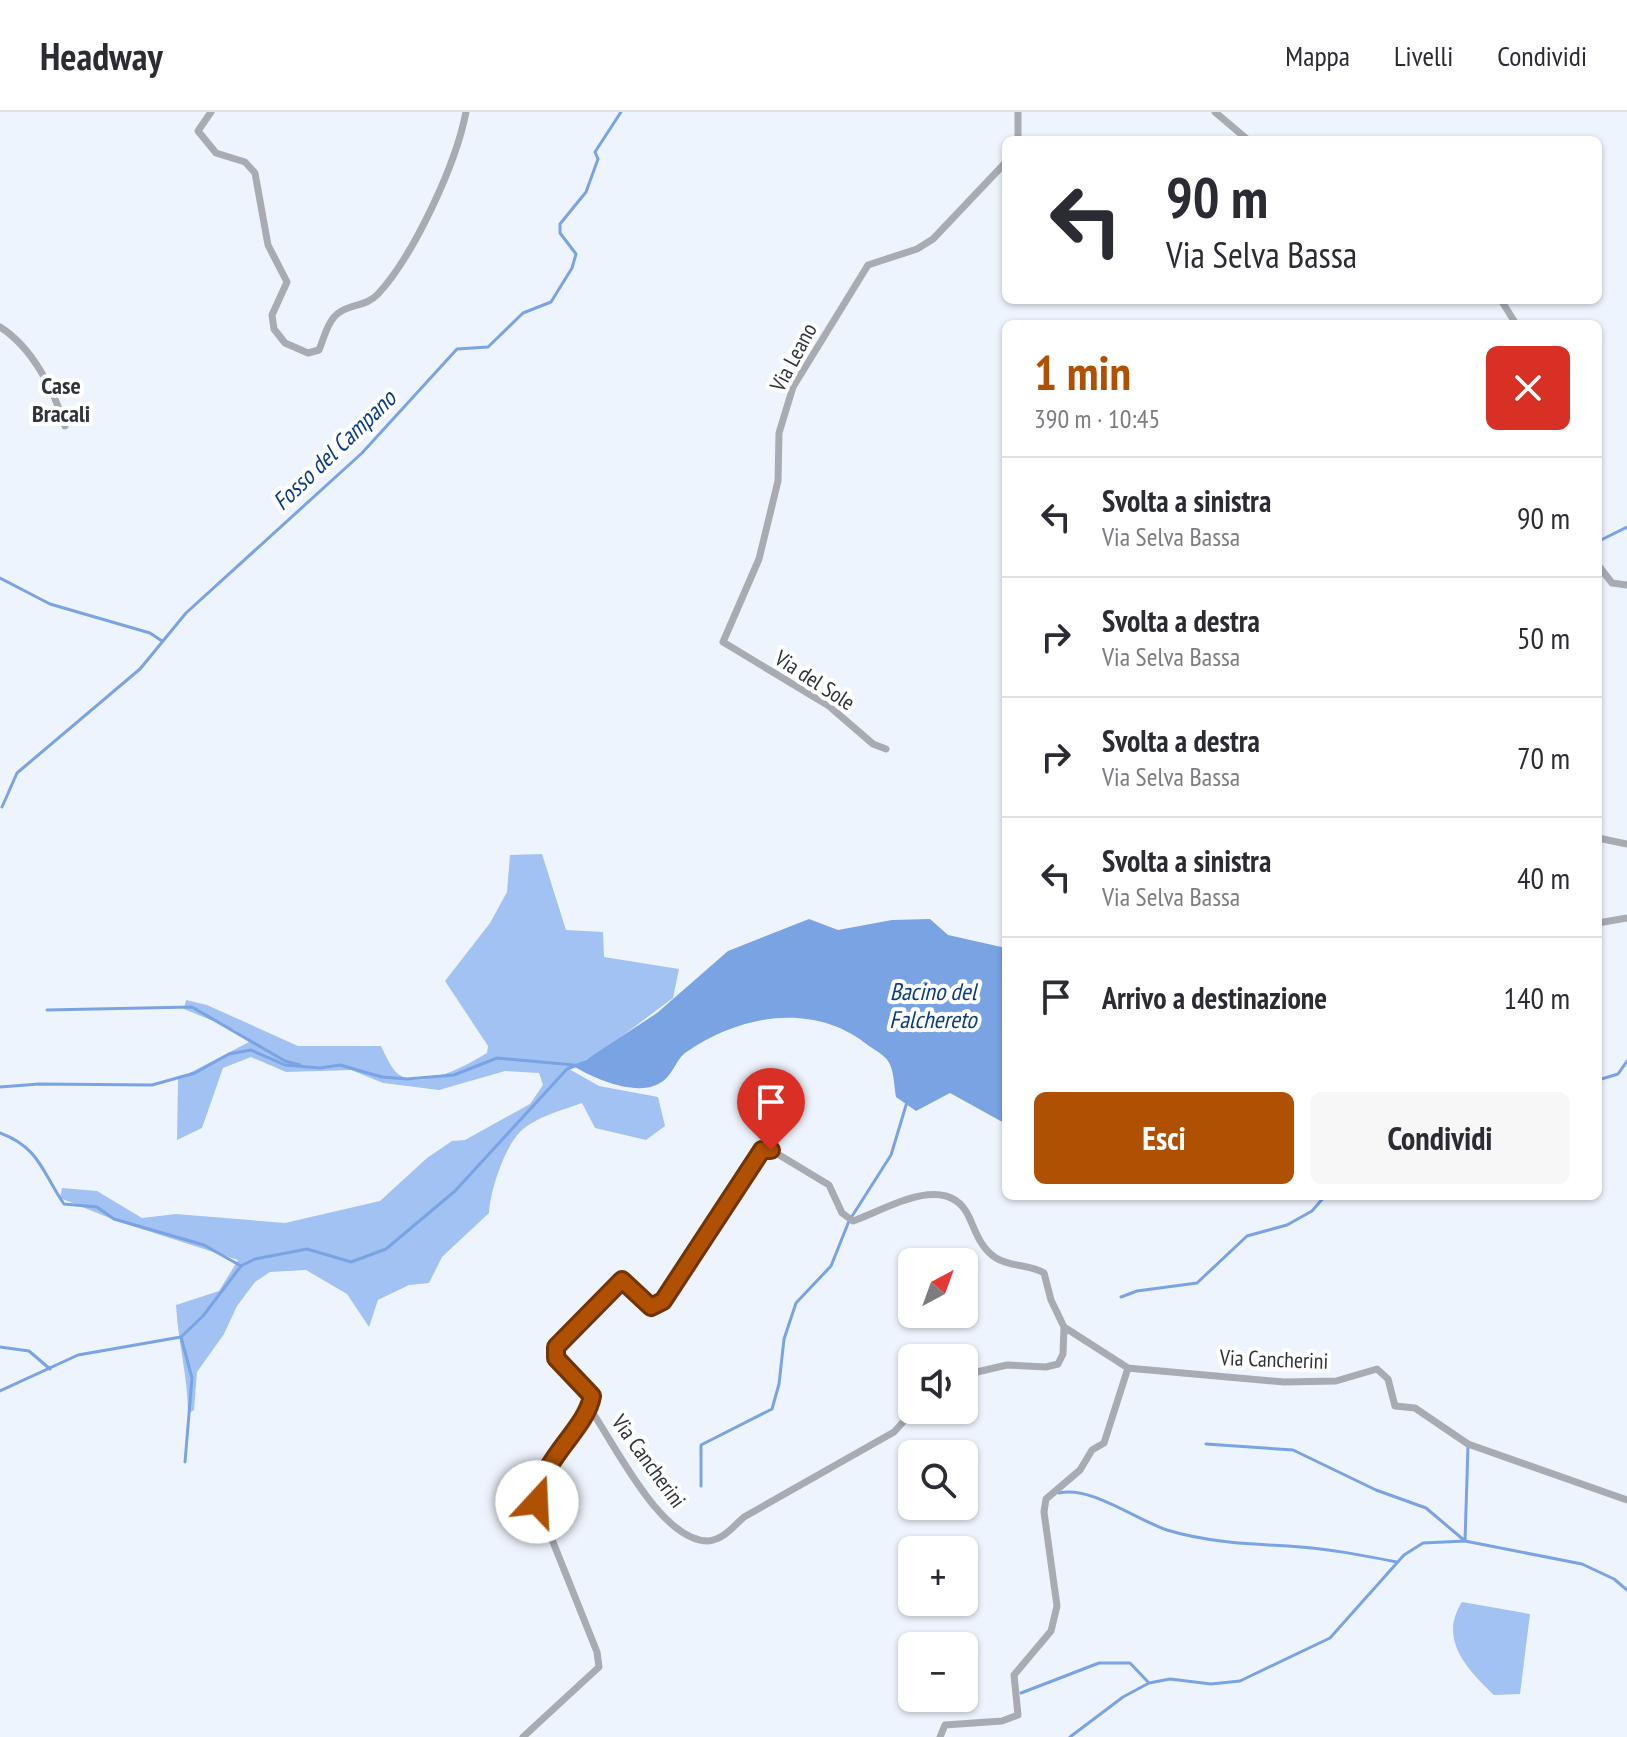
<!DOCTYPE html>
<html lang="it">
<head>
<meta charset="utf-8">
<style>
  :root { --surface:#fff; --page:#f7f7f7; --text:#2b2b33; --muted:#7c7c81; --line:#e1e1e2; --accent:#af5003 }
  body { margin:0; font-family:"PT Sans Narrow",sans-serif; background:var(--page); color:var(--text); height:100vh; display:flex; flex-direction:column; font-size:30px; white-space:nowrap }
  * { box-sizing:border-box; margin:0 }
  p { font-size:26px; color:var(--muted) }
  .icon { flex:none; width:44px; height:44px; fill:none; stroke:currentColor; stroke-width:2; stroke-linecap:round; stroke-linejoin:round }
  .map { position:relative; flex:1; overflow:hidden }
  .sheet { position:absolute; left:1002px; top:208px; width:600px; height:880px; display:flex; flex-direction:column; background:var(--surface); border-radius:12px; box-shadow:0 2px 6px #0004 }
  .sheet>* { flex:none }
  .banner { position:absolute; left:1002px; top:24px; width:600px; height:168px; border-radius:12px; box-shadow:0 2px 6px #0004; background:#fff; color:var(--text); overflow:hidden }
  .needle { width:52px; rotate:41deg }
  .buttons { position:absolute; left:898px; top:1136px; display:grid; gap:16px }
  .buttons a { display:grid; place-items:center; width:80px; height:80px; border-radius:12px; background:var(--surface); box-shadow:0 2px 6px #0004; font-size:40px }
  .pin { position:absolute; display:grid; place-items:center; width:68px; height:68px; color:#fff; margin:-82px -34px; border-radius:50% 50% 50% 0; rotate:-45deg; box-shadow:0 0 8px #0007 }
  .pin .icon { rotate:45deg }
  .me { position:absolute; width:88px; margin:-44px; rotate:20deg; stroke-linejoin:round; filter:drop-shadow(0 0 6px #0008) }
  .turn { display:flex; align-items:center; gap:28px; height:168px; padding:0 32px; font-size:36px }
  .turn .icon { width:104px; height:104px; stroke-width:2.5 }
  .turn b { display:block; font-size:56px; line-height:68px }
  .round { display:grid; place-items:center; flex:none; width:84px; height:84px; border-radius:12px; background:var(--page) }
  .overview { display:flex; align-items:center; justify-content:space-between; height:136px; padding:0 32px }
  h1 { font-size:48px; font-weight:700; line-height:60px; color:var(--accent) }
  .action { display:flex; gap:16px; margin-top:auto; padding:16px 32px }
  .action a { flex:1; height:92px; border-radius:12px; background:var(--accent); color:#fff; font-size:32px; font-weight:700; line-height:92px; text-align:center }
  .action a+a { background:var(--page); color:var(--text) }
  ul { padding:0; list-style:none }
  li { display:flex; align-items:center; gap:24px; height:120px; padding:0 32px; border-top:2px solid var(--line) }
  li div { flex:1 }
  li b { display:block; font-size:30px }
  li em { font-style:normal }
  header { display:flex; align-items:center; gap:48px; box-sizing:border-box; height:112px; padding:0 40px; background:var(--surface); border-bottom:2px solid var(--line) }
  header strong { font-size:38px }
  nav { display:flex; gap:44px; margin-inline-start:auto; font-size:28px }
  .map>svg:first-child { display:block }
  .green { fill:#a2c2f4 }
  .water { fill:#7aa3e3 }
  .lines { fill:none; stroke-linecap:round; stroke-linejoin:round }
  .stream { stroke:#7aa3e3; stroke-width:3 }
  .minor { stroke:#a8acb2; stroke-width:7 }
  .route-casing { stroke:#723402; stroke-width:20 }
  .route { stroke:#af5003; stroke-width:14 }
  .labels { text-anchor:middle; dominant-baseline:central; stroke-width:8; stroke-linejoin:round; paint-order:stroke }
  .street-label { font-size:22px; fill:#303339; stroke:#fff }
  .neighbourhood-label { font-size:24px; font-weight:bold; fill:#303339; stroke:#fff }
  .water-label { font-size:24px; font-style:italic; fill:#093c86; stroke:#fff }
</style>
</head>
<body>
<header>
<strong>Headway</strong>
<nav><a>Mappa</a><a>Livelli</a><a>Condividi</a></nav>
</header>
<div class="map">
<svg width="1627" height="1625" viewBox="0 0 1627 1625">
  <rect width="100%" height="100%" fill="#eef4fd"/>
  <path class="green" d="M 542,742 L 566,818 L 603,820 L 604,845 L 679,857 L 673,886 L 606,936 L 569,957 L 599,974 L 658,985 L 665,1014 L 646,1028 L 595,1016 L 582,991 C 563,998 535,1005 520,1020 C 504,1036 490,1080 489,1101 L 442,1145 L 429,1171 L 409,1173 L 378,1188 L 369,1215 L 347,1182 L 306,1158 L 270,1160 L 255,1170 L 237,1194 L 224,1222 L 197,1260 L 194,1298 L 188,1302 C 188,1265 178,1230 176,1193 L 219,1179 L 238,1148 L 117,1109 L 60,1086 L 62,1076 L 97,1079 L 142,1106 L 176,1102 L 285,1111 L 380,1089 L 427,1046 L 452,1029 L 465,1028 L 530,992 L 543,973 L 539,961 L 505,959 L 439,978 L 383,971 L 351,958 L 286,960 L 251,945 L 223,956 L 202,1016 L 177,1028 L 178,967 L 249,930 L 235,918 L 184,897 L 186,888 L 207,893 L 298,934 L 381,934 C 385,942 391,956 397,961 C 420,980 467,953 487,941 L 488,934 L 445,869 L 490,811 L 507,780 L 510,743 Z
    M 1462,1490 L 1530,1502 L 1520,1582 L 1494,1583 C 1467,1557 1438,1527 1462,1490 Z"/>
  <path class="water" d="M 809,807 L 838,818 L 892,808 L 930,807 L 948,823 L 1006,836 L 1006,1012 L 950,981 L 916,999 L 896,985 C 894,975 894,957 888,949 C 884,943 875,938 869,934 C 815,890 743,902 688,939 C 674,947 674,966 656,973 C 633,983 595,967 575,955 L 657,901 L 728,839 Z"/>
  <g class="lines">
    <path class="stream" d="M 1601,428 L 1627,415
      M 0,466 L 50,492 L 150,521 L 162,529
      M 2,695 L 17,661 L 140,557 L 186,501 L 362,341 L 457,237 L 488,235 L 523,201 L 551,190 L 572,156 L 576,142 L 560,121 L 560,112 L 586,80 L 598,47 L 595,40 L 621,0
      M 47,898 L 192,895 L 285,949 L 300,953
      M 1598,968 L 1618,962 L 1627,949
      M 0,975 L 39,972 L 152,973 L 195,961 L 229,942 L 251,938 L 285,953 L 320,956 L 340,953 L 382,965 L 407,967 L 454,963 L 497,946 L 574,953
      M 0,1021 C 40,1036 42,1060 64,1092 L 97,1095 L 114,1107 L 204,1133 L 241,1154
      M 1121,1185 L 1137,1179 L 1197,1171 L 1247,1124 L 1287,1113 L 1312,1099 L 1325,1084
      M 181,1225 L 192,1266 L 185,1350
      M 0,1235 L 29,1239 L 50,1257
      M 0,1279 L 78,1243 L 181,1225 L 203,1204 L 241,1154 L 255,1147 L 307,1137 L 351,1150 L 386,1137 L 455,1079 L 567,957 L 585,950
      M 1206,1332 L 1293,1338 L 1376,1378 L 1426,1396 L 1465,1429
      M 701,1374 L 701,1333 L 772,1297 L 779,1272 L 784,1227 L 796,1191 L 831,1154 L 849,1109 L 891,1043 L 907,990
      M 1059,1381 C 1092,1374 1134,1407 1167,1418 C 1206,1430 1247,1432 1288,1434 C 1325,1436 1361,1443 1397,1450
      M 1465,1429 L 1468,1334
      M 1021,1581 L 1099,1551 L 1130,1551 L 1149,1571
      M 1070,1625 L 1123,1585 L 1149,1571 L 1170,1567 L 1211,1572 L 1240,1569 L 1330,1526 L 1404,1443 L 1423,1431 L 1465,1429 L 1582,1452 L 1614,1467 L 1627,1478"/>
    <path class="minor" d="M 211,0 L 198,19 L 216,41 L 245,50 L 255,61 L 268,133 L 287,170 L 272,203 L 274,217 L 285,231 L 308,241 L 319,238 C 324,226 328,207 340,200 C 352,192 367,194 378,182 C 414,143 456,52 466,0
      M 1018,0 L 1018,28
      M 1215,0 L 1248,28
      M 1501,188 L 1516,212
      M 0,215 C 32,235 54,278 65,314
      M 1598,354 L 1598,381
      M 1598,453 L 1612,471 L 1627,473
      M 886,637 L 873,632 L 829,594 L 723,530 L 759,447 L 778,369 L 779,321 L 793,275 L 868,153 L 917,137 L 933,127 L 1006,50
      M 1598,726 L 1627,732
      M 1598,811 L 1627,806
      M 964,1263 L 1007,1253 L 1046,1255 L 1058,1252 L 1063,1242 L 1064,1215 L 1128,1256 L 1138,1257 L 1284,1270 L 1336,1269 L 1377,1257 L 1388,1267 L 1395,1294 L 1415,1296 L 1468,1332 L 1627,1388
      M 590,1297 L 592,1284 L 556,1246 L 556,1235 L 622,1168 L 651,1195 L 663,1189 L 762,1038 L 771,1038 L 829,1073 L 842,1101 L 853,1109 C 887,1097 948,1058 969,1105 C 976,1120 981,1137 996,1146 C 1010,1155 1029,1152 1044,1161 L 1051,1188 L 1064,1215
      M 523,1625 L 599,1555 L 597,1540 L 537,1390 L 538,1375 L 583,1302 L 590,1297 C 614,1330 660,1429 708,1429 C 723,1428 734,1414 744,1405 L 894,1320 L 904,1309 L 907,1281 L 912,1277
      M 940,1625 L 945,1613 L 1002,1609 L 1018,1603 L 1014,1563 L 1051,1519 L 1057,1494 L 1044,1400 L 1046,1387 L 1080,1358 L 1092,1338 L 1104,1331 L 1128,1256"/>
  </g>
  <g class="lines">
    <defs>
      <path id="route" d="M 537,1390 C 540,1347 586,1318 592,1284 L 556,1246 L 556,1235 L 622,1168 L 651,1195 L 663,1189 L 762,1038 L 771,1038"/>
    </defs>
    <use href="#route" class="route-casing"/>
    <use href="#route" class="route"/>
  </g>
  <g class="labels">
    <g class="street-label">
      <text transform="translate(793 245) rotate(-62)">Via Leano</text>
      <text transform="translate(815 568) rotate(33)">Via del Sole</text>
      <text transform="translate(1274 1247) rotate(2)">Via Cancherini</text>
      <text transform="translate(649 1349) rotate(54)">Via Cancherini</text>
    </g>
    <g class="neighbourhood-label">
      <text x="61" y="273">Case<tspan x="61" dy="28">Bracali</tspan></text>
    </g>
    <g class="water-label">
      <text transform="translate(334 338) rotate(-44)">Fosso del Campano</text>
      <text x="933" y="879">Bacino del<tspan x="933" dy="28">Falchereto</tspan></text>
    </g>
  </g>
</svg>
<div class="buttons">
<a><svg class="needle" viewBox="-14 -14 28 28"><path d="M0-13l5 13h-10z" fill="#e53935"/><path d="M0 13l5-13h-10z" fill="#7c7c81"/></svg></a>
<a><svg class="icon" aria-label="sound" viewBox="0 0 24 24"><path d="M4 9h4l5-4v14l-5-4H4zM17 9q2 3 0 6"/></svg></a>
<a><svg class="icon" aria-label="search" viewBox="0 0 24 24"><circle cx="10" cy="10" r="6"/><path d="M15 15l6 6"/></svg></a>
<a>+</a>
<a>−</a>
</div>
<div class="pin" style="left:771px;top:1038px;background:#d93025"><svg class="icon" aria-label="arrive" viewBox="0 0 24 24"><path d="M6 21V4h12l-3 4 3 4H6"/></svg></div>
<svg class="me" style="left:537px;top:1390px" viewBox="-20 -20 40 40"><circle r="19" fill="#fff"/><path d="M0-13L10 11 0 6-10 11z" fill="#af5003"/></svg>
<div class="banner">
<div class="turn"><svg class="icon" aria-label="left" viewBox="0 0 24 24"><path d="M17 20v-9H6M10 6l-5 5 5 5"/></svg><div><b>90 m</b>Via Selva Bassa</div></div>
</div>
<section class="sheet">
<div class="overview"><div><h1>1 min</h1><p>390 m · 10:45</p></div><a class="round" style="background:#d93025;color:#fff"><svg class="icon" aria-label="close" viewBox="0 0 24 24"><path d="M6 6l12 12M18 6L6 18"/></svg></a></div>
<ul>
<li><svg class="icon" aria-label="left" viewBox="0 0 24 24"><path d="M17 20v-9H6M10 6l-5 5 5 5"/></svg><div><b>Svolta a sinistra</b><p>Via Selva Bassa</p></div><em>90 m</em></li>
<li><svg class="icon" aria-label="right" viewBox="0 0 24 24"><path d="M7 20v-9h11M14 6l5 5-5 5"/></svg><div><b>Svolta a destra</b><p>Via Selva Bassa</p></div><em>50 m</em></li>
<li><svg class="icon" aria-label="right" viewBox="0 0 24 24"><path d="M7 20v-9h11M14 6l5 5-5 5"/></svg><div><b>Svolta a destra</b><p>Via Selva Bassa</p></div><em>70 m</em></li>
<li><svg class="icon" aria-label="left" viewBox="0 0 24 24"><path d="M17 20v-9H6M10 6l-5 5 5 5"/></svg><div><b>Svolta a sinistra</b><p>Via Selva Bassa</p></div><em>40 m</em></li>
<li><svg class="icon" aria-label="arrive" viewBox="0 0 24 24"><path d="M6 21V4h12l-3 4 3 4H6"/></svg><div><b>Arrivo a destinazione</b></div><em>140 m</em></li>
</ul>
<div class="action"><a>Esci</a><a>Condividi</a></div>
</section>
</div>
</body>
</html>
